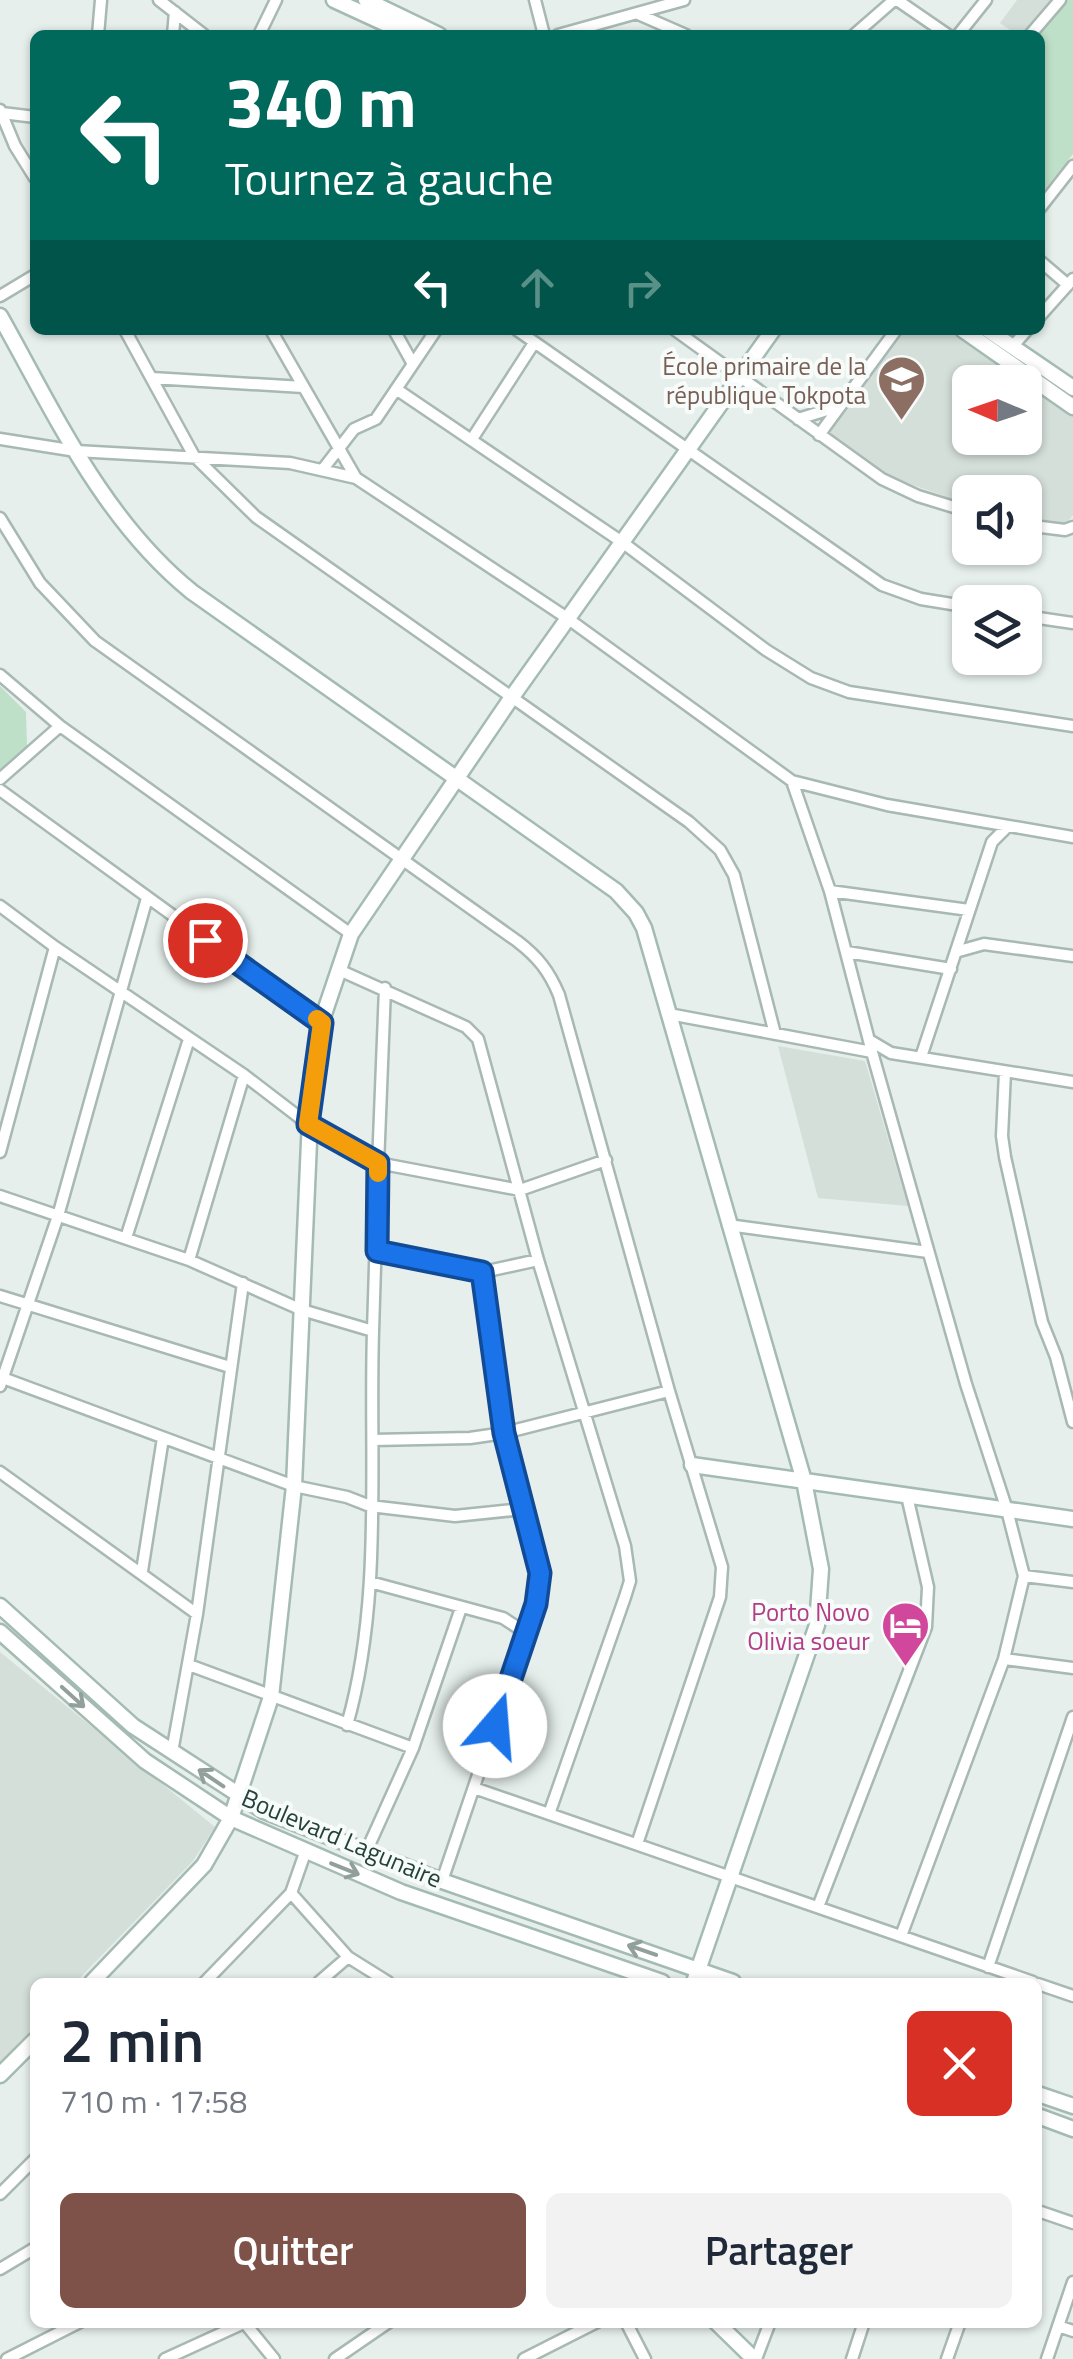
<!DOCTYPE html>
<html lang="fr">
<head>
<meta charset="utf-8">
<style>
  :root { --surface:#fff; --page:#f2f2f3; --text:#1f2937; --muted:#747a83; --accent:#7f5249 }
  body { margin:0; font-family:"Titillium Web",sans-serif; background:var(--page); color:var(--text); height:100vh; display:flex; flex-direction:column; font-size:38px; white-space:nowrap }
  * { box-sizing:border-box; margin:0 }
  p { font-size:32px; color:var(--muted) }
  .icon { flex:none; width:55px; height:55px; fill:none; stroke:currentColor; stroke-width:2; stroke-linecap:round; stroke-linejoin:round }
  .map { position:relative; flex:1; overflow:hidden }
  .sheet { position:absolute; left:30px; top:1978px; width:1012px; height:350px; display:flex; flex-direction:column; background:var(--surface); border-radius:15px; box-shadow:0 2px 8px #0004 }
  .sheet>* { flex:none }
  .guide { position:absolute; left:30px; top:30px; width:1015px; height:305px; border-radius:15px; box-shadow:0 2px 8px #0004; background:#00695c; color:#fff; overflow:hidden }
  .needle { width:65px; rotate:272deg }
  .buttons { position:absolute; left:952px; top:365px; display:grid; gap:20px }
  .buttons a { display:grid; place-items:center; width:90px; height:90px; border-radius:15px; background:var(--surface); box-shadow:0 2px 8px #0004; font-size:50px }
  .pin { position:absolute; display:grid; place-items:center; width:85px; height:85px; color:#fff; margin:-42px; border:5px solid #fff; border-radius:50%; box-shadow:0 2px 10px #0007 }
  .me { position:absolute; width:110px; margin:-55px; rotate:18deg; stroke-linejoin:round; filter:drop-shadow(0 0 8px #0008) }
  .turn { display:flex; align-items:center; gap:35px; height:210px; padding:0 30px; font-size:45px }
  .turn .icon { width:130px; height:130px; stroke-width:2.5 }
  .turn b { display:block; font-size:70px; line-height:85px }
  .lanes { display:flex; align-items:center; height:95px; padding:0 30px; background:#0003; justify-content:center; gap:50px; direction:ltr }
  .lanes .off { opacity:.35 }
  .round { display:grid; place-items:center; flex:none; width:105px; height:105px; border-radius:15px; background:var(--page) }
  .head { display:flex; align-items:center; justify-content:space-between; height:170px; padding:0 30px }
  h1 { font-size:60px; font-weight:600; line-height:75px }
  .button { display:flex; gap:20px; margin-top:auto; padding:20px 30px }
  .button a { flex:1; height:115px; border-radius:15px; background:var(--accent); color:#fff; font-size:40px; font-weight:600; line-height:115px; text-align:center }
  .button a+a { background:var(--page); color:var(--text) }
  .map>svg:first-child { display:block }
  .built { fill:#d4dfda; fill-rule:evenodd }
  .green { fill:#bfe0c8 }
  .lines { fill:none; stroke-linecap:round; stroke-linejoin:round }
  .street-casing { stroke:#a8b8b2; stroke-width:15 }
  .secondary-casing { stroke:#a4bbb3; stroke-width:19 }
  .street { stroke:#fff; stroke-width:10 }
  .secondary { stroke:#fff; stroke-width:14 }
  .oneway { stroke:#92a09c }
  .route-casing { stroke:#114b97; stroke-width:25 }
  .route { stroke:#1a73e8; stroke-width:18 }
  .slow { stroke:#f59e0b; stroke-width:18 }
  .labels { text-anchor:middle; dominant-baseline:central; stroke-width:8; stroke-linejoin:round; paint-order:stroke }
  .education-label { font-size:25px; fill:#785e54; stroke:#f7fbf9; text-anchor:end }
  .hotel-label { font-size:25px; fill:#b23c85; stroke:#f7fbf9; text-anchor:end }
  .street-label { font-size:25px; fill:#24423a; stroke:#f7fbf9 }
</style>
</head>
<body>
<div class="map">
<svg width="1073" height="2359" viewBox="0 0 1073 2359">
  <rect width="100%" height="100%" fill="#e6efeb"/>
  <path class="built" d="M 1017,0 L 1051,0 L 1026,35 L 1017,35 L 1000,23 Z
    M 902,330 L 958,330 L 1073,414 L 1073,515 L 1065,525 L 1025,518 L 1025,492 L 970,492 L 970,505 L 879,473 L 824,432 ZM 970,382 L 1025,382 L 1025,438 L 970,438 Z
    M 778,1046 L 865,1061 L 908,1206 L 818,1198 Z
    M 0,1652 L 215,1827 L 193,1861 L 76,1982 L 35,1982 L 35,2026 L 0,2062 Z"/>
  <path class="green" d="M 1067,0 L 1073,0 L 1073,154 L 1040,195 L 1038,35 Z
    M 0,686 L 26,712 L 27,746 L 0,770 Z"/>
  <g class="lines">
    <defs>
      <path id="street" d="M 159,0 L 204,35
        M 535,0 L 544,35
        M 897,0 L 948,35
        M 638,14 L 686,35
        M 98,35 L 101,0
        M 173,35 L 175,12
        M 259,35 L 276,0
        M 558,35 L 684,0
        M 854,35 L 894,0
        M 958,35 L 986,0
        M 1030,35 L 1060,0
        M 0,110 L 15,146 L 35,178
        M 2,113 L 35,117
        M 1040,208 L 1073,166
        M 1040,261 L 1068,285
        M 0,296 L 35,275
        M 1040,316 L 1073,279
        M 125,330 L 194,456 L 256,517 L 689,822 L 720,850 L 734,875 L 775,1034
        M 271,330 L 356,478
        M 394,330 L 413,364
        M 517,330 L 882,585 L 921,599 L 970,607
        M 675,330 L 882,479 L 918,496 L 970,512
        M 1012,347 L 1027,330
        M 152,378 L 303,387
        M 396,389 L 622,542 L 766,650 L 811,678 L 849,692 L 1073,726
        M 798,419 L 840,406
        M 819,435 L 896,330
        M 0,439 L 76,451 L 290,463 L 356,478 L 567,618 L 792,781 L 830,891 L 872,1052 L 966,1384 L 1007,1510 L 1024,1576 L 1004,1659 L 901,1936
        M 472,439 L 534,343
        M 323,469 L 354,429 L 376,419 L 436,330
        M 0,518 L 40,583 L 95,641 L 517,941 C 538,957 549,971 559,995 L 669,1391 L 722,1567 L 720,1597 L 637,1844
        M 1025,525 L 1065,530 L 1073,527
        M 1025,616 L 1073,623
        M 0,675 L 60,726 L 351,934
        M 0,779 L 60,726
        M 792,781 L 887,805 L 1073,837
        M 0,790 L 321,1023
        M 830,891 L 969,910
        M 0,906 L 55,947 L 244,1075 L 308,1124 L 378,1163 L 520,1190 L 606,1160
        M 959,951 L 984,944 L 1073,956
        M 847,952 L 951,969
        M 339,970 L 466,1027 L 478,1039 L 538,1260 L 625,1546 L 630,1581 L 625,1597 L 549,1814
        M 669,1014 L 872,1052
        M 869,1040 L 891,1053 L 1073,1082
        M 921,1057 L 992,842 L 1007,827
        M 1005,1072 L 1002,1136 L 1005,1157 L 1042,1322 L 1056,1357 L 1073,1422
        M 0,1152 L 55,947
        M 0,1196 L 189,1260 L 302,1310 L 373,1331
        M 728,1225 L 928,1252
        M 126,1238 L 189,1039
        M 377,1251 L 483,1272 L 538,1260
        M 189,1260 L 244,1075
        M 0,1296 L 230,1367
        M 0,1377 L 294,1486 L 347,1497 L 370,1506 L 455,1516 L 523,1509
        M 0,1386 L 58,1216 L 147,898
        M 373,1440 L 470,1438 L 504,1433 L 669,1391
        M 0,1472 L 197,1614
        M 142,1571 L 163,1438
        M 1024,1576 L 1073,1582
        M 370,1582 L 503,1618 L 526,1633
        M 1004,1659 L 1073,1668
        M 189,1665 L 413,1748
        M 347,1725 C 383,1600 369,1460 373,1331 C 376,1217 380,1102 385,988
        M 172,1752 L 197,1614 L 243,1283
        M 474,1788 L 1033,1982
        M 366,1852 L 413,1748 L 461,1608
        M 442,1881 L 536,1604 L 541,1573 L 504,1433 L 483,1272
        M 291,1893 L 348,1957 L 388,1982
        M 818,1907 L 926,1627 L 928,1587 L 907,1496
        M 988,1967 L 1073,1717
        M 205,1982 L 291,1893 L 305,1853
        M 319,1982 L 348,1957
        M 1038,1984 L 1073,1996
        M 0,2194 L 35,2159
        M 1038,2211 L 1073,2223
        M 0,2269 L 35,2248
        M 244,2322 L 274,2359
        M 626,2322 L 645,2359
        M 1058,2326 L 1073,2331
        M 7,2359 L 80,2322
        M 165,2359 L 244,2323
        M 335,2359 L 389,2322
        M 524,2359 L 597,2322
        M 756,2359 L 770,2322
        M 852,2359 L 864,2322
        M 947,2359 L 960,2322
        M 1047,2359 L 1073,2282"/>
      <path id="secondary" d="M 334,0 L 410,35
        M 366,0 L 439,35
        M 0,316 C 55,414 103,520 192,592 L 616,891 L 636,913 L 644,928 L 804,1481 L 821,1569 L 817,1625 L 694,1982
        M 963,330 L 1073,407
        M 988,330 L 1073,388
        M 692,1465 L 1073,1519
        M 0,1606 L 133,1726 L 264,1811 L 442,1881 L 733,1982
        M 0,1632 L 145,1761 L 231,1818 L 401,1892 L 662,1982
        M 92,1982 L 204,1865 L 231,1818 L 271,1697 L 294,1486 L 312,1073 L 321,1023 L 351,934 L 512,697 L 773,330
        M 0,2075 L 35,2040
        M 1038,2094 L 1073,2106
        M 1038,2116 L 1073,2129
        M 716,2322 L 754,2359"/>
    </defs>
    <use href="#street" class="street-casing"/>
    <use href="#secondary" class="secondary-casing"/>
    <use href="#street" class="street"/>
    <use href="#secondary" class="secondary"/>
  </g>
  <defs><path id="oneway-shaft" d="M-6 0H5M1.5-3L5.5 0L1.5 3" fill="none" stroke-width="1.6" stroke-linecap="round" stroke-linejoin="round" transform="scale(2.5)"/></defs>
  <g class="oneway">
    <use href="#oneway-shaft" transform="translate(73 1697) rotate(42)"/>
    <use href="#oneway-shaft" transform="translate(211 1778) rotate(-146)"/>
    <use href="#oneway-shaft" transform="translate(345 1869) rotate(22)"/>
    <use href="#oneway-shaft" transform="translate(642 1950) rotate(-161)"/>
  </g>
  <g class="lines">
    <defs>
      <path id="route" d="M 205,940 L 322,1023 L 308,1124 L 378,1163 L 377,1251 L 482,1272 L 504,1433 L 540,1573 L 536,1604 L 495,1726"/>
    </defs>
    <use href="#route" class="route-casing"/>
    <use href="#route" class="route"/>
    <path class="slow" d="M 317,1019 L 322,1023 L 308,1124 L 378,1163 L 378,1173"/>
  </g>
  <defs>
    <symbol id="school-pin" viewBox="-11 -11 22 30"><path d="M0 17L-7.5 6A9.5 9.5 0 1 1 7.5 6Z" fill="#8d6e63" stroke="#f7fbf9"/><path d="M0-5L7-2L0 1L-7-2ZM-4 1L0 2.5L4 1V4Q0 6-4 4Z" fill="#fff"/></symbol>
    <symbol id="hotel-pin" viewBox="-11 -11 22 30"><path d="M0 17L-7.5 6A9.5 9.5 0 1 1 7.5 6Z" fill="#d1479c" stroke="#f7fbf9"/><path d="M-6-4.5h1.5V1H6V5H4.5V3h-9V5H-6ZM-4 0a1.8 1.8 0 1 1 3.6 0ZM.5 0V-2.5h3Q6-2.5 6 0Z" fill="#fff"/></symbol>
  </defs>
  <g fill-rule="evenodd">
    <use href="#school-pin" x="874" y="352" width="55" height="75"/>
    <use href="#hotel-pin" x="878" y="1598" width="55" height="75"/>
  </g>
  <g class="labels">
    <g class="education-label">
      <text x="866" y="366">École primaire de la<tspan x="866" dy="29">république Tokpota</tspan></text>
    </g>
    <g class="hotel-label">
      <text x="870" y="1612">Porto Novo<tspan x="870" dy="29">Olivia soeur</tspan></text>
    </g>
    <g class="street-label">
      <text transform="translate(342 1838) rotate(23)">Boulevard Lagunaire</text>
    </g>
  </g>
</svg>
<div class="buttons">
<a><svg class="needle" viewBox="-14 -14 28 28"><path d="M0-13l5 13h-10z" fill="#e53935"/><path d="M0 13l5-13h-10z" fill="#747a83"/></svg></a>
<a><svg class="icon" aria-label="sound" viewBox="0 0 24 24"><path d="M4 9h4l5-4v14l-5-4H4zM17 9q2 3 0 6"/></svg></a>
<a><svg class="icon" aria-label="layers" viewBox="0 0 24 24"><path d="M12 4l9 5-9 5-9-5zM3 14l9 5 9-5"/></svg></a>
</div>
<div class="pin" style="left:205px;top:940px;background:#d93025"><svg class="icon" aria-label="arrive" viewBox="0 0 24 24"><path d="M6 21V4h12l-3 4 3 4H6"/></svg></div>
<svg class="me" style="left:495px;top:1726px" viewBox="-20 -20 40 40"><circle r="19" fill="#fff"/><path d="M0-13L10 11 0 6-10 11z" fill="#1a73e8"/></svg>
<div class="guide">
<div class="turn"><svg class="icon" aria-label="left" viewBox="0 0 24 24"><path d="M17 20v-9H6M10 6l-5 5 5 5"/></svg><div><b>340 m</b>Tournez à gauche</div></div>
<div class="lanes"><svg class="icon" aria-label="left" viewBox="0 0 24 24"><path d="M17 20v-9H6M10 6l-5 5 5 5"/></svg><svg class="icon off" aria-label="ahead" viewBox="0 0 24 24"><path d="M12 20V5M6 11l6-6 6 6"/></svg><svg class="icon off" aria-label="right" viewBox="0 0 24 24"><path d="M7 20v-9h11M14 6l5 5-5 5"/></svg></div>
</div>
<section class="sheet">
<div class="head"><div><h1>2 min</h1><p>710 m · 17:58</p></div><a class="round" style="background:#d93025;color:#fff"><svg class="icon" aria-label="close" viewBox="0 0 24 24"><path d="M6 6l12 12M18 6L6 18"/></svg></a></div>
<div class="button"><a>Quitter</a><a>Partager</a></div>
</section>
</div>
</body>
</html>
